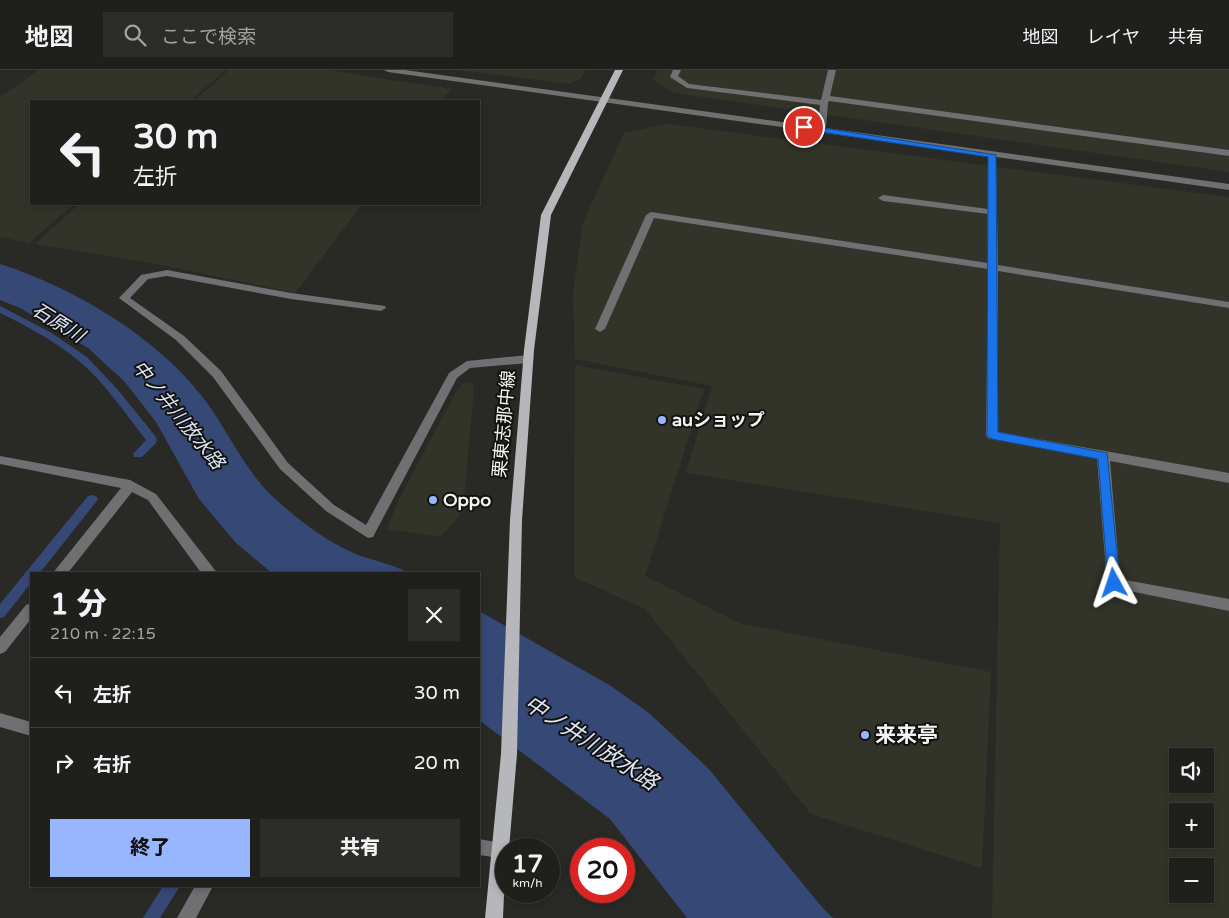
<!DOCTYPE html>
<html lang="ja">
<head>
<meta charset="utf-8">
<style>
  :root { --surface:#1f201c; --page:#2c2d29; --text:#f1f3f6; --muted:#a1a3a3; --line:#3c3e3b; --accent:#98b6fd }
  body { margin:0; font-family:"Varela Round","Noto Sans JP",sans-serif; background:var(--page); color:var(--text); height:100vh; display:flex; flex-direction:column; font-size:19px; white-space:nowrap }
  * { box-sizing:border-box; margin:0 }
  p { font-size:16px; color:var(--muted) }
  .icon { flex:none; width:28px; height:28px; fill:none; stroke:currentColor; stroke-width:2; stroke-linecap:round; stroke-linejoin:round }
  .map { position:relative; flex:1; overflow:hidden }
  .drawer { position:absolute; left:30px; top:502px; width:450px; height:315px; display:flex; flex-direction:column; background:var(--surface); border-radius:0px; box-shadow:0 2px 8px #0003,0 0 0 1px var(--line) }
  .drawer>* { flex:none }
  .hud { position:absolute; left:30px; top:30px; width:450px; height:105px; border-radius:0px; box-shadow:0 2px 8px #0003,0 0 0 1px var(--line); background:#1f201c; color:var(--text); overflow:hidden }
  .tools { position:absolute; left:1169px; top:678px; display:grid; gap:10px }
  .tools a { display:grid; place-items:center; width:45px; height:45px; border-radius:0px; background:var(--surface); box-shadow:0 2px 8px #0003,0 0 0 1px var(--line); font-size:25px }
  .speed { position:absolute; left:495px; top:768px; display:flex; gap:10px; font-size:25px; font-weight:700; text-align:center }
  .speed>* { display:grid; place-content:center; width:65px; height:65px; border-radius:50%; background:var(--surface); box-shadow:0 2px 8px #0003,0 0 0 1px var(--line); line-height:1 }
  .speed small { font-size:12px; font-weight:400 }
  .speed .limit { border:8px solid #d22; background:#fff; color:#111 }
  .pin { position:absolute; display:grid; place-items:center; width:42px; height:42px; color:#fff; margin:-21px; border:2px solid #fff; border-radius:50%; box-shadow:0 1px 5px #0007 }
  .me { position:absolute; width:55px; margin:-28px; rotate:355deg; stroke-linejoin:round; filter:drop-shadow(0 0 4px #0008) }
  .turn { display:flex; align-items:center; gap:18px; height:105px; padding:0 20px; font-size:22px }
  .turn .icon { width:65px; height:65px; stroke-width:2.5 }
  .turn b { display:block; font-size:35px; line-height:42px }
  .round { display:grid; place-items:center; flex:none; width:52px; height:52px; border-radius:0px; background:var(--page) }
  .summary { display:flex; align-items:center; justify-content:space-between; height:85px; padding:0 20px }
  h1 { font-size:30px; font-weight:800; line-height:38px }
  .action { display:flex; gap:10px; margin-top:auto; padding:10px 20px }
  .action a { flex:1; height:58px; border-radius:0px; background:var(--accent); color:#111; font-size:20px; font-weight:800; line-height:58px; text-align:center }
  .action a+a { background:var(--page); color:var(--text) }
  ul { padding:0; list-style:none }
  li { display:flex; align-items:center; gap:15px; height:70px; padding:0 20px; border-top:1px solid var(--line) }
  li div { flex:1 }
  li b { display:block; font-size:19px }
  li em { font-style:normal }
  header { display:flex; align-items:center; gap:30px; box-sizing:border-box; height:70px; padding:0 25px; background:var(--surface); border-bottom:1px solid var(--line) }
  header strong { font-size:24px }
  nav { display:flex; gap:28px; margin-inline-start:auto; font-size:18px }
  .search { width:350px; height:45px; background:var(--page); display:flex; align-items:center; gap:12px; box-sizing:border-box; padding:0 18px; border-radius:0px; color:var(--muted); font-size:19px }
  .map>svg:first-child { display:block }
  .built { fill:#323329; fill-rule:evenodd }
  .water { fill:#364875 }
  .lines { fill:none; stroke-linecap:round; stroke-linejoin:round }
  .stream { fill:#364875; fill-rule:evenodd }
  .minor { fill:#6f7072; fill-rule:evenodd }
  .major { fill:#b5b7ba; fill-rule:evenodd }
  .route { fill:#1a73e8; stroke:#114b97 }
  .poi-dot { fill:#98b6fd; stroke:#121211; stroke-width:2 }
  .labels { text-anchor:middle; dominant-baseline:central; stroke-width:4; stroke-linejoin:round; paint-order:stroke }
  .poi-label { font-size:18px; font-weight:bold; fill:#f3f3f1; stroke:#121211; text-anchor:start }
  .street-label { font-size:18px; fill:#f3f3f1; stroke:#121211 }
  .water-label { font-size:19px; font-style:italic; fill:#dee4f4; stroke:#121211 }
  .near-poi-label { font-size:21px; font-weight:bold; fill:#f3f3f1; stroke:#121211; text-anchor:start }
  .near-water-label { font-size:22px; font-style:italic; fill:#dee4f4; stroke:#121211 }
</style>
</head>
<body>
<header>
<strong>地図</strong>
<div class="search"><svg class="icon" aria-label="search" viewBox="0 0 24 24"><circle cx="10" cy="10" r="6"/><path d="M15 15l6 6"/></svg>ここで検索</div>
<nav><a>地図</a><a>レイヤ</a><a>共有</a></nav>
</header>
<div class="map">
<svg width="1229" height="848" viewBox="0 0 1229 848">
  <rect width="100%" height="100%" fill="#292a26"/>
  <path class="built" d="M 39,0 L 226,0 L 190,31 L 31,31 L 31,134 L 74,134 L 29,173 L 0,167 L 0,27 Z
    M 229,0 L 327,0 L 451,19 L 442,31 L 194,31 Z
    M 458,0 L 585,0 L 581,8 L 570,14 Z
    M 657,0 L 1229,0 L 1229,102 L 674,23 L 653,10 Z
    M 667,54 L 1229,127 L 1229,848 L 992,848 L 1000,453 L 686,403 L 712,316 L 575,289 L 573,225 L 582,155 L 624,63 ZM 1178,686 L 1205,686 L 1205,714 L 1178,714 ZM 1178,741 L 1205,741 L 1205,769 L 1178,769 ZM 1178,796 L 1205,796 L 1205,824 L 1178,824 Z
    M 79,134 L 362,134 L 295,223 L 157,194 L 35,174 Z
    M 575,295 L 704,319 L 645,506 L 742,554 L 991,602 L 982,798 L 811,744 L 645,539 L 574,507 Z
    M 472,312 L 474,319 L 463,441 L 441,467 L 387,459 L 398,431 L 455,323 L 462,314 Z"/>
  <path class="water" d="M 0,194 C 72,217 154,265 201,325 C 227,358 242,397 273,427 C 297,449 328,473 358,485 C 376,491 394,495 411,504 L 273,504 L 236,473 L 199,429 L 156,352 L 124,311 L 88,278 L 20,238 L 0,230 Z
    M 479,541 L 611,616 L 649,643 L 708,698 L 821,836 L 833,848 L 687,848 L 610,749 L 479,650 Z"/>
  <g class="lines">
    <path class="stream" d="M 0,236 L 50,262 L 87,287 L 118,320 L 156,367 L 157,370 L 156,373 L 142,387 L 134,387 L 133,384 L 146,370 C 125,343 105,313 79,291 C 55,271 27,256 0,243 Z
      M 92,425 L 96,426 L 98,429 L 96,432 L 39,504 L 31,504 L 31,513 L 4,547 L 0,548 L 0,534 L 88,426 Z
      M 163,816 L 180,816 L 160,848 L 143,848 Z"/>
    <path class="minor" d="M 384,0 L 405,0 L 818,57 L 820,35 L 687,18 L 670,7 L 673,0 L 681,0 L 678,6 L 689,14 L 821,30 L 828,0 L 836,0 L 830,26 L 1229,80 L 1229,86 L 829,31 L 828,33 L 826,58 L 1229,114 L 1229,120 L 996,87 L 998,195 L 1229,232 L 1229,238 L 998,201 L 998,362 L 1229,403 L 1229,413 L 1110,391 L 1120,509 L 1229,529 L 1229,541 L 1109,517 L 1107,513 L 1097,389 L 988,368 L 986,365 L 988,199 L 654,148 L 605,259 L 600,262 L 595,259 L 646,145 L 651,142 L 988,193 L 988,144 L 883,131 L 878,128 L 883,125 L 988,139 L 988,86 L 388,2 Z
      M 167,200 L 291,223 L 385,236 L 386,238 L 381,241 L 291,229 L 167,206 L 148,209 L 130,228 L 184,266 L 221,301 L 288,393 L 334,435 L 366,455 L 449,303 L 467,291 L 529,285 L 534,289 L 529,293 L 470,298 L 457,308 L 373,467 L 368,468 L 326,441 L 280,399 L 213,307 L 176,270 L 119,228 L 141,205 Z
      M 0,386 L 130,410 L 156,424 L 218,504 L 202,504 L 148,430 L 132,422 L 67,504 L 52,504 L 121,418 L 0,394 Z
      M 31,533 L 31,549 L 5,582 L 0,584 L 0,567 L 26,535 Z
      M 0,643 L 31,652 L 31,666 L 0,657 Z
      M 479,769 L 506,774 L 508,779 L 506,786 L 500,788 L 479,785 Z
      M 195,816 L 213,816 L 196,848 L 177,848 Z"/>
    <path class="major" d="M 615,0 L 623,0 L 551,145 L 534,280 L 522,450 L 517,684 L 509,779 L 506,779 L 503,848 L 485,848 L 501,684 L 510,450 L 524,280 L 541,145 Z"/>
  </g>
  <path class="route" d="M 804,55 L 996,85 L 998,362 L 1107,383 L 1120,513 L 1119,517 L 1114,518 L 1108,513 L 1098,389 L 992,369 L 987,365 L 988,87 L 801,59 L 801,56 Z"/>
  <g class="poi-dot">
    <circle cx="662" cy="350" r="5"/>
    <circle cx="433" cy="430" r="5"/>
    <circle cx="865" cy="665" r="5"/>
  </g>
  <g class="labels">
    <g class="poi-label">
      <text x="672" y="350">auショップ</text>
      <text x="443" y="430">Oppo</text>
    </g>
    <g class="street-label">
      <text transform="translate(504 354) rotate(-85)">栗東志那中線</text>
    </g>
    <g class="water-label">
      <text transform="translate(58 253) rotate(32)">石原川</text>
      <text transform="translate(178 345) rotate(51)">中ノ井川放水路</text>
    </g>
    <g class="near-poi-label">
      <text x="875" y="665">来来亭</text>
    </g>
    <g class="near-water-label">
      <text transform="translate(591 673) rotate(33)">中ノ井川放水路</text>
    </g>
  </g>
</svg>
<div class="tools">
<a><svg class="icon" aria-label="sound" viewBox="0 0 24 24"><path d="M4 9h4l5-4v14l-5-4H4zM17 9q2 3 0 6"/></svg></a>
<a>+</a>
<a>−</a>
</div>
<div class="speed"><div>17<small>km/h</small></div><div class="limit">20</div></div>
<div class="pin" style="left:804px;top:57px;background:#d93025"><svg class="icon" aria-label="arrive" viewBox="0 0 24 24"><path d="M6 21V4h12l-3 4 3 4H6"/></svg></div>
<svg class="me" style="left:1114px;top:513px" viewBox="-20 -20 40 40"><path d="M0-17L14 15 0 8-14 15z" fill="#1a73e8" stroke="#fff" stroke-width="4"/></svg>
<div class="hud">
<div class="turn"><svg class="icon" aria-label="left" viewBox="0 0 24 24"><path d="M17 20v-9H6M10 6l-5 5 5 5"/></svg><div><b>30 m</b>左折</div></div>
</div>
<section class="drawer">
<div class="summary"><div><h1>1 分</h1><p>210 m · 22:15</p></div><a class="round"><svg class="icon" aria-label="close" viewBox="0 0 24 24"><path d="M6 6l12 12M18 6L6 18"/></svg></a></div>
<ul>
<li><svg class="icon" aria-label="left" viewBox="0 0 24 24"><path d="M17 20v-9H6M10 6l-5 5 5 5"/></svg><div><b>左折</b></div><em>30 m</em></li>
<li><svg class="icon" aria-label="right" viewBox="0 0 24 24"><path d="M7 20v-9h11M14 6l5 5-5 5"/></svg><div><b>右折</b></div><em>20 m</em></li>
</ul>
<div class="action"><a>終了</a><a>共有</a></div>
</section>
</div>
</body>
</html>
